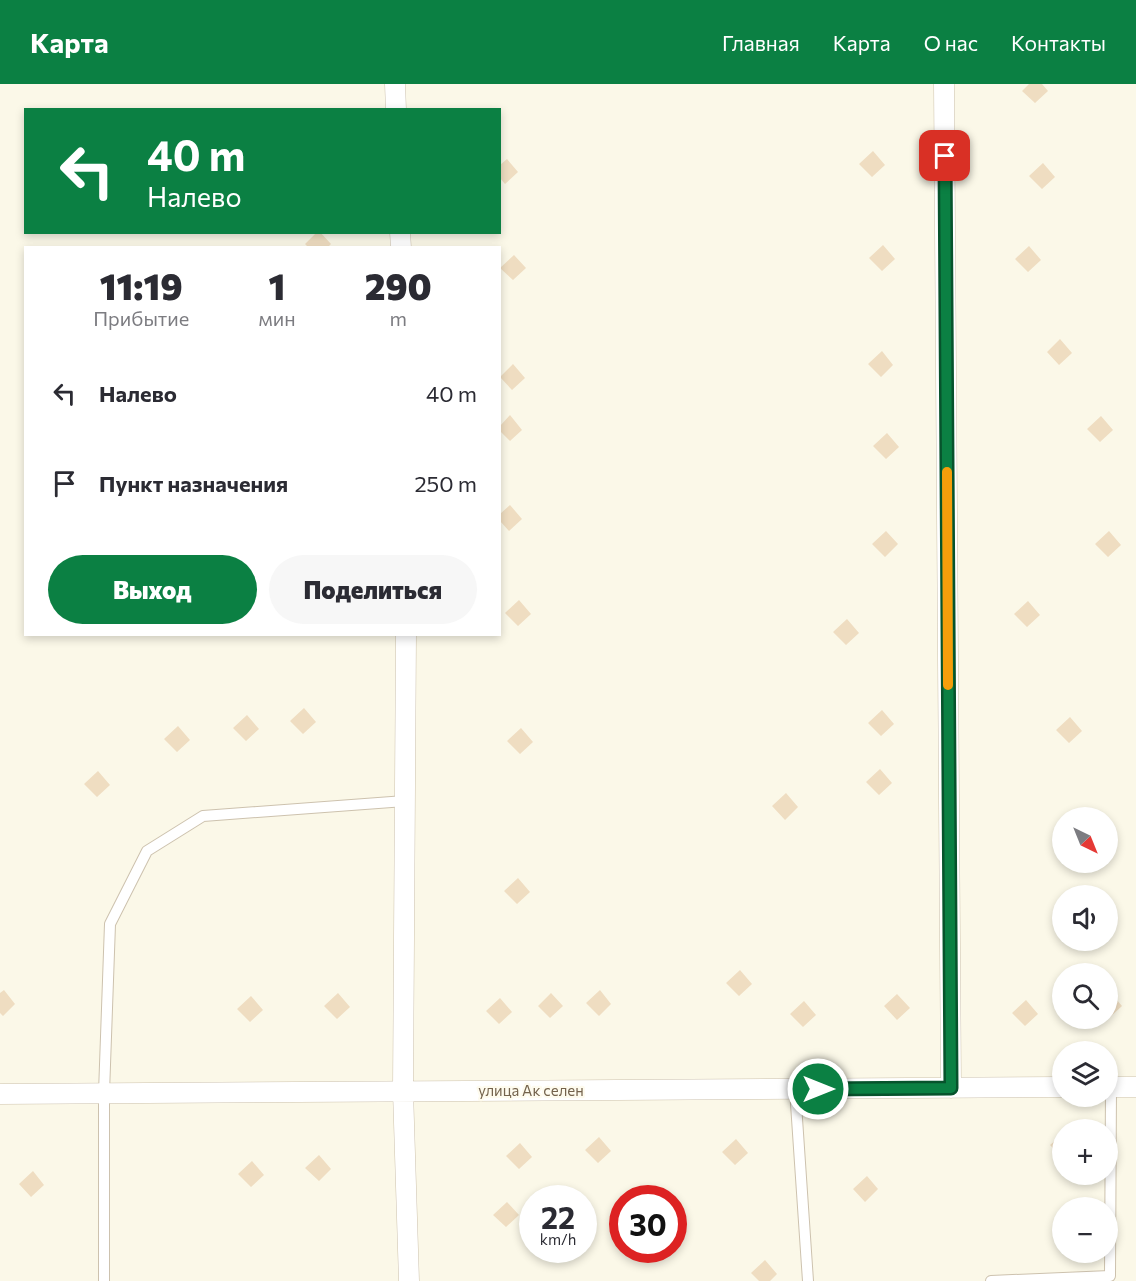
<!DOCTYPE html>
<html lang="ru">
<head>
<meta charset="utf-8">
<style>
  :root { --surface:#fff; --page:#f7f7f7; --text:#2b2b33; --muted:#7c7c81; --accent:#0b8043 }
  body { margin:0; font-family:Commissioner,sans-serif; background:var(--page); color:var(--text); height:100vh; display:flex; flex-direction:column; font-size:22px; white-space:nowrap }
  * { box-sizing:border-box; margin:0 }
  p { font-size:20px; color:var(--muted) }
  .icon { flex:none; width:33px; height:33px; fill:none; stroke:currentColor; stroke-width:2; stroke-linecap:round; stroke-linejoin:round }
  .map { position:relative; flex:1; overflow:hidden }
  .panel { position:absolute; left:24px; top:162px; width:477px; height:390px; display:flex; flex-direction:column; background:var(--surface); border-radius:0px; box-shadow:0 3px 9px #0003 }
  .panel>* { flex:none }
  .hud { position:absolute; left:24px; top:24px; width:477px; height:126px; border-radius:0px; box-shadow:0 3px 9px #0003; background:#0b8043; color:#fff; overflow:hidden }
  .needle { width:39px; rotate:137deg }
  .tools { position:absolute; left:1052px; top:723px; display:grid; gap:12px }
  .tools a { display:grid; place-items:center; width:66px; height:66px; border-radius:50%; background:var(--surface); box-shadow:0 3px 9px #0003; font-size:30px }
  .speed { position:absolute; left:519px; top:1101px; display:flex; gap:12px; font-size:30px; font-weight:700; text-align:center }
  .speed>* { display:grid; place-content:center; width:78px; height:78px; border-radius:50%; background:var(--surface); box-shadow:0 3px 9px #0003; line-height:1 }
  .speed small { font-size:15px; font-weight:400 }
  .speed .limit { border:9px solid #d22; background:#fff; color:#111 }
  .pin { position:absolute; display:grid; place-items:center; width:51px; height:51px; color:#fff; margin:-26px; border-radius:12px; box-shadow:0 3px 9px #0006 }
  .me { position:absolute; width:66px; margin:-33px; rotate:90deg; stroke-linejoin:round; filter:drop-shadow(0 0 4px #0008) }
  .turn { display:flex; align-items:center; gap:21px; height:126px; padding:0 24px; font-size:27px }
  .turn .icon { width:78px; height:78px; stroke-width:2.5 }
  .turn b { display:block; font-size:42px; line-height:51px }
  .eta { display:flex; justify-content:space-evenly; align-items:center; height:102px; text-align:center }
  .eta b { font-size:36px; font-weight:800; line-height:42px }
  .primary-button { display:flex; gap:12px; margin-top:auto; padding:12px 24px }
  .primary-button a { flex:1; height:69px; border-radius:36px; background:var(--accent); color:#fff; font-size:24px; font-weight:800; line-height:69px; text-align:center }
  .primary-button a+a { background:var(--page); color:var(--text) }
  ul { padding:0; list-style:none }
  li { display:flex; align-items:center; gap:18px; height:90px; padding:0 24px }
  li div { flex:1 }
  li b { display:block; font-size:22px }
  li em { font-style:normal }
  header { display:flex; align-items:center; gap:36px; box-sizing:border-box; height:84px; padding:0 30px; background:var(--accent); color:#fff }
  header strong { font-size:28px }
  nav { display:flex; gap:33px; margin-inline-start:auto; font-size:21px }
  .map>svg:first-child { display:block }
  .building { fill:#efddc1 }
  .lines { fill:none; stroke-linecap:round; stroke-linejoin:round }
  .lane-casing { stroke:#cdc2ae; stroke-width:12 }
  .street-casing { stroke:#cdc2ae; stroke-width:21 }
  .lane { stroke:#fff; stroke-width:10 }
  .street { stroke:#fff; stroke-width:20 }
  .route-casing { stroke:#07532c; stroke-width:15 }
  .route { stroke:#0b8043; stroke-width:10 }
  .slow { stroke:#f59e0b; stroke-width:10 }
  .labels { text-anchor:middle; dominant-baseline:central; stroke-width:4.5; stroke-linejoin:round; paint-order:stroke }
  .street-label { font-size:15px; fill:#74634d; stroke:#fefbee }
</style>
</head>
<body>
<header>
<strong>Карта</strong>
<nav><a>Главная</a><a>Карта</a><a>О нас</a><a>Контакты</a></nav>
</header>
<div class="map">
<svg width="1136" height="1197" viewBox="0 0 1136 1197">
  <rect width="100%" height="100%" fill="#fbf8e8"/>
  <path class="building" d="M 1029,0 L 1042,0 L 1048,7 L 1035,19 L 1022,7 Z
    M 873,67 L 885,81 L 872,93 L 859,80 Z
    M 507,75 L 518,88 L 505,100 L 500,94 L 500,81 Z
    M 1043,79 L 1055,93 L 1042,105 L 1029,92 Z
    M 317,148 L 320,148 L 331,160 L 327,164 L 309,164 L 305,160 Z
    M 883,161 L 895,175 L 882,187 L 869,174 Z
    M 1029,162 L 1041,176 L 1028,188 L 1015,175 Z
    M 514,171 L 526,184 L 513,196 L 500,184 Z
    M 1060,255 L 1072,269 L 1059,281 L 1047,268 Z
    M 882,267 L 893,281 L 881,293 L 868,280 Z
    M 513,280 L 525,294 L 512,306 L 500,293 Z
    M 510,331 L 522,346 L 510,357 L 500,347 L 500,342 Z
    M 1101,332 L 1113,346 L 1100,358 L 1087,345 Z
    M 887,349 L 899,363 L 886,375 L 873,362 Z
    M 510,421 L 522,435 L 509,447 L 500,437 L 500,430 Z
    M 886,447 L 898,460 L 885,473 L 872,460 Z
    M 1109,447 L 1121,461 L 1108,473 L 1095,460 Z
    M 519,516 L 531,530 L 518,542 L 505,529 Z
    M 1028,517 L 1040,531 L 1027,543 L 1014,530 Z
    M 847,535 L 859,549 L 846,561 L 833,548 Z
    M 304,624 L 316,638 L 303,650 L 290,637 Z
    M 882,626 L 894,640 L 881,652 L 868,639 Z
    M 247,631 L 259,645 L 246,657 L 233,644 Z
    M 1070,633 L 1082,647 L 1069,659 L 1056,646 Z
    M 178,642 L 190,656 L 177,668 L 164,655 Z
    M 521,644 L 533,658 L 520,670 L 507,657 Z
    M 880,685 L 892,699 L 879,711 L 866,698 Z
    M 98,687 L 110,701 L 97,713 L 84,700 Z
    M 786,709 L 798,723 L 785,736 L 772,722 Z
    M 518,794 L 530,808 L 517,820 L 504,807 Z
    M 740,886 L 752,900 L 739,912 L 726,899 Z
    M 4,906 L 15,920 L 3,932 L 0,929 L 0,909 Z
    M 600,906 L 611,920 L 599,932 L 586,919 Z
    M 1110,908 L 1122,922 L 1109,934 L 1107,932 L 1107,911 Z
    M 338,909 L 350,923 L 337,935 L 324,922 Z
    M 551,909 L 563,922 L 550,934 L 538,922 Z
    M 897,910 L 910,924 L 897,936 L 884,922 Z
    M 251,912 L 263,926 L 250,938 L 237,925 Z
    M 500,914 L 512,928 L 499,940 L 486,927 Z
    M 1026,916 L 1038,930 L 1025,942 L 1012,929 Z
    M 804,917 L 816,931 L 803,943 L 790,930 Z
    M 1062,1051 L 1062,1073 L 1050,1061 Z
    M 599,1053 L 611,1067 L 598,1079 L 585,1066 Z
    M 736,1055 L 748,1069 L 735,1081 L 722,1068 Z
    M 520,1059 L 532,1073 L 519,1085 L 506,1072 Z
    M 319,1071 L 331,1085 L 319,1097 L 305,1084 Z
    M 252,1077 L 264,1091 L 251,1103 L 238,1090 Z
    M 33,1087 L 44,1101 L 31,1113 L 19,1100 Z
    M 867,1092 L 878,1105 L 865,1118 L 853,1105 Z
    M 507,1118 L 519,1131 L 506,1143 L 493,1131 Z
    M 765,1176 L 777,1190 L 770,1197 L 759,1197 L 751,1189 Z"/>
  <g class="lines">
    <defs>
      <path id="lane" d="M 795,1005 L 808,1197
        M 104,1197 L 104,1009 L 110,840 L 147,767 L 203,732 L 405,717
        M 991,1197 L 1110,1192 L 1111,1003"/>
      <path id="street" d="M 395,0 L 396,26
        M 944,0 L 951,1004
        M 400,148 L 401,164
        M 406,550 L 403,1007 L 409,1197
        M 1107,1003 L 1136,1003
        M 0,1010 L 1062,1003"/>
    </defs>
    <use href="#lane" class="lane-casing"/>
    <use href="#street" class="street-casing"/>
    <use href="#lane" class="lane"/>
    <use href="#street" class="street"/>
  </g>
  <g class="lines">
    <defs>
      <path id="route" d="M 818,1005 L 951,1004 L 945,72"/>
    </defs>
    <use href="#route" class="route-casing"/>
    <use href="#route" class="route"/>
    <path class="slow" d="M 947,388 L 948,601"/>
  </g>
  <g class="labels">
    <g class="street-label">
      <text x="531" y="1006">улица Ак селен</text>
    </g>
  </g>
</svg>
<div class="tools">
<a><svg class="needle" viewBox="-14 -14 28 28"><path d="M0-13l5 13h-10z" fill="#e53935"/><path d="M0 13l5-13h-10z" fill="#7c7c81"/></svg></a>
<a><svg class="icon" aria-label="sound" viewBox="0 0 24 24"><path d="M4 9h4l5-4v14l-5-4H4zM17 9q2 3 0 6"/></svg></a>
<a><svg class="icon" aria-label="search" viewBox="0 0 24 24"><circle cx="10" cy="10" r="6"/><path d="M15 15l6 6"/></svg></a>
<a><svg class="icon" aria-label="layers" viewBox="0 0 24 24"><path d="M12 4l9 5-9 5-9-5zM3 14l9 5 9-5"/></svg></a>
<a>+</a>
<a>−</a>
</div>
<div class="speed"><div>22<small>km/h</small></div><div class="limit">30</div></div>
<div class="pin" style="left:945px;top:72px;background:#d93025"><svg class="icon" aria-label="arrive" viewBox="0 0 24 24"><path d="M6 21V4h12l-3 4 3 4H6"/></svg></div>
<svg class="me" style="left:818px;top:1005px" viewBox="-20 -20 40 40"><circle r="17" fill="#0b8043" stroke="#fff" stroke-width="3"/><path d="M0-11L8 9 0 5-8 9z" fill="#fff"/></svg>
<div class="hud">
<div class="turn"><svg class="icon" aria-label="left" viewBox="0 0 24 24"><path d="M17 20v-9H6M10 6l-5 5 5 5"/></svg><div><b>40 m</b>Налево</div></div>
</div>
<section class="panel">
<div class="eta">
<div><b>11:19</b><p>Прибытие</p></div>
<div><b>1</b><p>мин</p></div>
<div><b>290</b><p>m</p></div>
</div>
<ul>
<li><svg class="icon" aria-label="left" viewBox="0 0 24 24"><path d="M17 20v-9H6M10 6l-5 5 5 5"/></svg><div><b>Налево</b></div><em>40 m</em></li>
<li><svg class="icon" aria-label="arrive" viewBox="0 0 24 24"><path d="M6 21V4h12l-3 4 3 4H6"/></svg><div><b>Пункт назначения</b></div><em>250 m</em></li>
</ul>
<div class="primary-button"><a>Выход</a><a>Поделиться</a></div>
</section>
</div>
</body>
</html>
